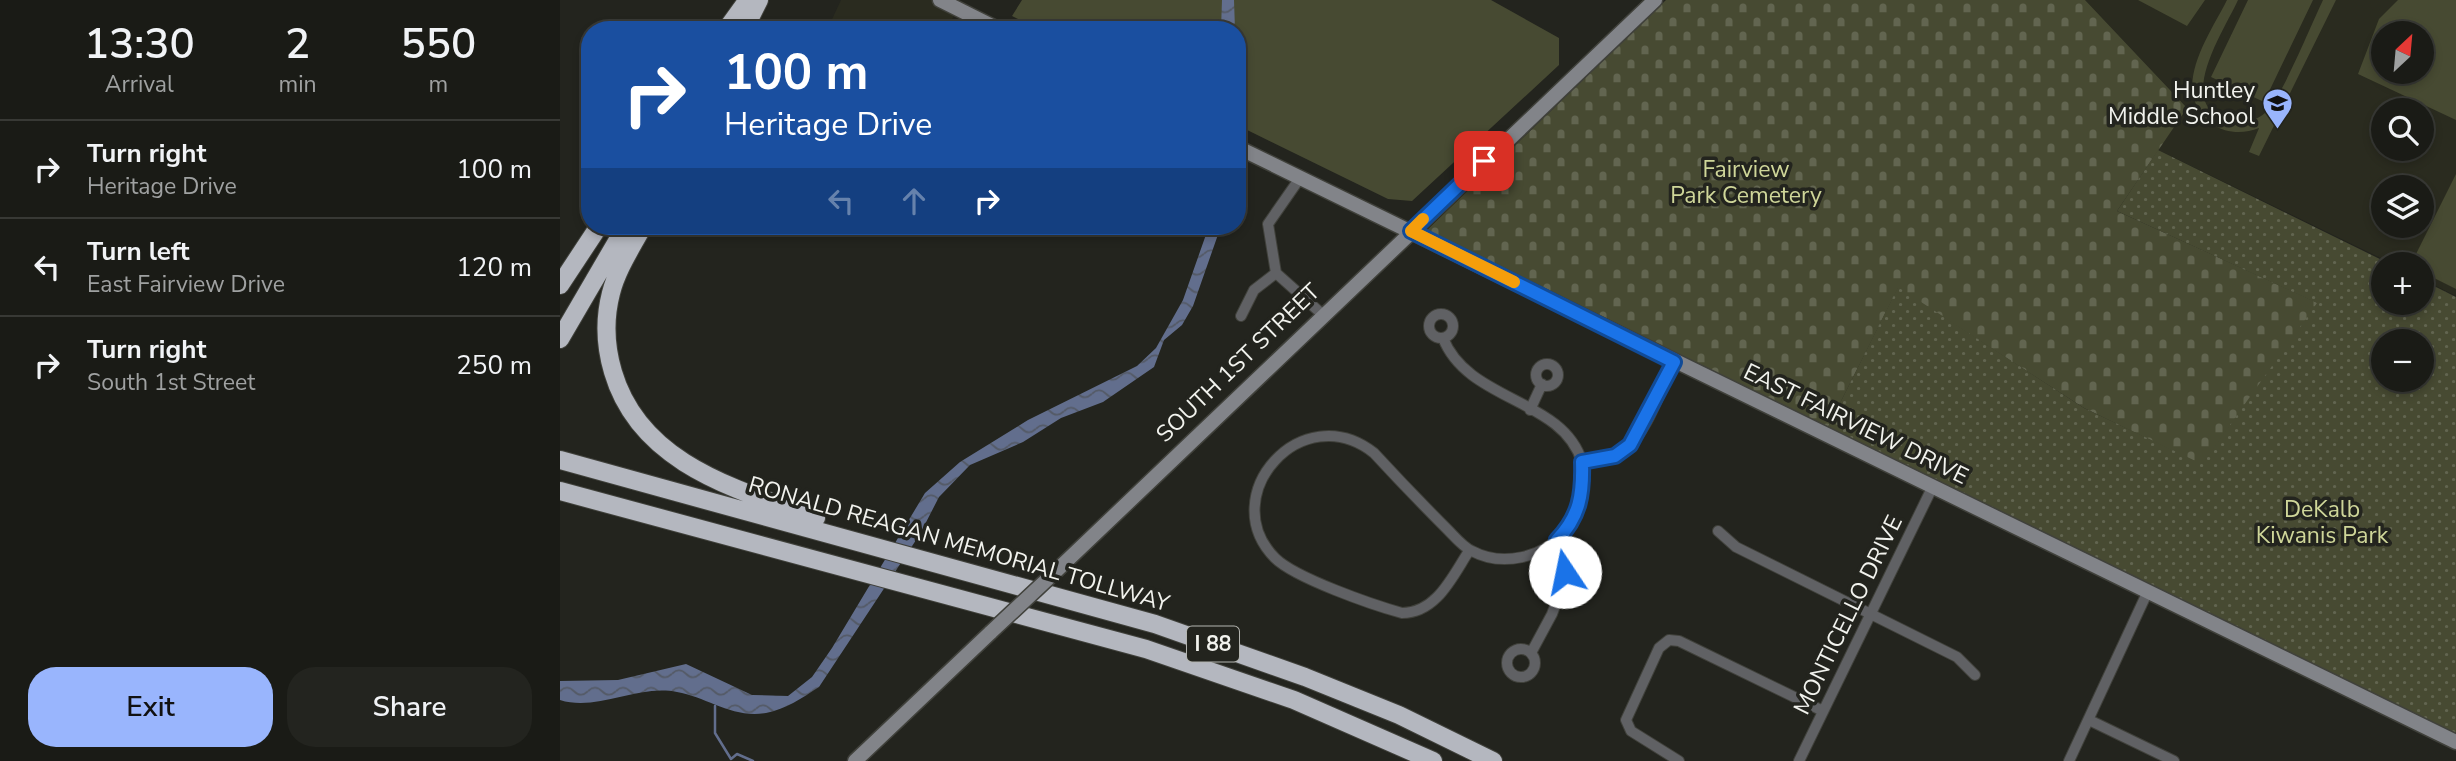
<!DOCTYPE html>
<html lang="en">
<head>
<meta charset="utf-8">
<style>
  :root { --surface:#1a1b16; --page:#23241f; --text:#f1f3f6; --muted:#9fa1a1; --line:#383935; --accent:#99b5fd }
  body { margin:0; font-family:"Nunito Sans",sans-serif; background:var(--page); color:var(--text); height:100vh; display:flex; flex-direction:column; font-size:26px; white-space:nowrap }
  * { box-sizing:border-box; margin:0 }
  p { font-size:23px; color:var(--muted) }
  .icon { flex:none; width:38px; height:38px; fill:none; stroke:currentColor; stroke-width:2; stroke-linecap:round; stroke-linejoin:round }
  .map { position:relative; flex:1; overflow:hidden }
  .side { display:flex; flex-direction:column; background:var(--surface); width:560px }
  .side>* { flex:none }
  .top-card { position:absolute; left:21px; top:21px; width:665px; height:214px; border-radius:28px; box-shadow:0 4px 10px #0003,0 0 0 2px var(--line); background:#1a4fa0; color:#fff; overflow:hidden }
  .needle { width:46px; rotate:26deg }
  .tools { position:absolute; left:1811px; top:21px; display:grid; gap:14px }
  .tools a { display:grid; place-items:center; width:63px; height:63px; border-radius:50%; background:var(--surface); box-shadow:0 4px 10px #0003,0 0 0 2px var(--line); font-size:35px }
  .pin { position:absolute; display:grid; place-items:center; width:60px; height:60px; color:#fff; margin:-30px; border-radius:14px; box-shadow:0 4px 10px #0006 }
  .me { position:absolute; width:77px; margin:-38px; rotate:349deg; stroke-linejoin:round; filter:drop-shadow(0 0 5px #0008) }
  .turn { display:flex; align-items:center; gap:24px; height:147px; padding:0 28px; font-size:32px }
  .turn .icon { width:91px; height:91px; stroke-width:2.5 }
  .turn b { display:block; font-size:49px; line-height:60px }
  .lanes { display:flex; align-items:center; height:66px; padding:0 28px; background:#0003; justify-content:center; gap:35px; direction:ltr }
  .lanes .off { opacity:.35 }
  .eta { display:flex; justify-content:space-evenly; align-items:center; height:119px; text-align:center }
  .eta b { font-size:42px; font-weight:600; line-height:49px }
  .primary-button { display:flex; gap:14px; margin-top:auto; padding:14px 28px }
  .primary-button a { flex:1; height:80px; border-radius:28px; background:var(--accent); color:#111; font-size:28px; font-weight:600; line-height:80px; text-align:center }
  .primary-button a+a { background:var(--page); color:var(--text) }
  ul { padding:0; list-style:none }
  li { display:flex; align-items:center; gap:21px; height:98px; padding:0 28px; border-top:2px solid var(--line) }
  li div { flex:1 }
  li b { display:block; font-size:26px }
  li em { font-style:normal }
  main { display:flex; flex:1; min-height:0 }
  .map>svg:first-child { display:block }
  .built { fill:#2a2b1f; fill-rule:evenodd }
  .grass { fill:#474a32; fill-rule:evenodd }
  .cemetery { fill:url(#cemetery-stones) }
  .park { fill:url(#park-dots); fill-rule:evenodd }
  .water { fill:url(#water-waves) }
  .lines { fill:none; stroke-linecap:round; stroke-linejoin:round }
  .stream { stroke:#626e8d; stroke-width:2.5 }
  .street-casing { stroke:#40413b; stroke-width:12 }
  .secondary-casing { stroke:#40413b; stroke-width:17 }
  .highway-casing { stroke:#40413b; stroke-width:20 }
  .street { stroke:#606164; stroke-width:10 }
  .secondary { stroke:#828489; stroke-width:14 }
  .highway { stroke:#b4b7bf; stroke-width:18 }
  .secondary-bridge-casing { stroke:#40413b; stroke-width:17; stroke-linecap:butt }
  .secondary-bridge { stroke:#828489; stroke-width:14 }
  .route-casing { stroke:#114b97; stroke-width:18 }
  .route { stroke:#1a73e8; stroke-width:12 }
  .slow { stroke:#f59e0b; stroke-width:12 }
  .labels { text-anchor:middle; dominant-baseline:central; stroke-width:7; stroke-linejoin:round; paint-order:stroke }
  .shield { fill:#23241e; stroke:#b4b5b0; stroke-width:2 }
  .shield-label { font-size:21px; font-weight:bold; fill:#f2f3ee }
  .poi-label { font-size:23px; fill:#f2f3ee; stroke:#23241e; text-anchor:end }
  .park-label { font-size:23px; fill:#cfd699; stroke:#23241e }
  .street-label { font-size:23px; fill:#f2f3ee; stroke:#23241e }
</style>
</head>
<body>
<main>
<section class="side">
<div class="eta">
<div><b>13:30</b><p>Arrival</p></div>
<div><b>2</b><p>min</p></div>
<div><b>550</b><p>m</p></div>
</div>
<ul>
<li><svg class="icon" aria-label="right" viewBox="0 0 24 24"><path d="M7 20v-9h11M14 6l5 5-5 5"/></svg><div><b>Turn right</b><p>Heritage Drive</p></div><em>100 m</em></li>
<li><svg class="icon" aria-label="left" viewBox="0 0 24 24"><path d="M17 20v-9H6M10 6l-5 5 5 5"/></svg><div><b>Turn left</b><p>East Fairview Drive</p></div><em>120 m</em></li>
<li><svg class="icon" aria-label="right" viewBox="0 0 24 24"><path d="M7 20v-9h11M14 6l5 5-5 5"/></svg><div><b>Turn right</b><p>South 1st Street</p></div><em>250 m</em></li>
</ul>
<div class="primary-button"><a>Exit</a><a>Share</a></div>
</section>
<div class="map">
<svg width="1896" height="761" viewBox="0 0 1896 761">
  <defs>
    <pattern id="cemetery-stones" width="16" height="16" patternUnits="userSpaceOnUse" patternTransform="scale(1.75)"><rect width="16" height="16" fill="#474a32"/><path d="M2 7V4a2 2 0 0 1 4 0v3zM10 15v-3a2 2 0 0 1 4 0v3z" fill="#626550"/></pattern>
    <pattern id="park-dots" width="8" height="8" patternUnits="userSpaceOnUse" patternTransform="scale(1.75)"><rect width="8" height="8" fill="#474a32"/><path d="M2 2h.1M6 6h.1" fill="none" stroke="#626550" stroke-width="1.8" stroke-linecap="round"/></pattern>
    <pattern id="water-waves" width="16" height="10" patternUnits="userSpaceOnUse" patternTransform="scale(1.75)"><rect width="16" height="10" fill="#626e8d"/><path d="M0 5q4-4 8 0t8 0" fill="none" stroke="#545a66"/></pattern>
  </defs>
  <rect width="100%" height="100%" fill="#23241e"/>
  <path class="built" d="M 281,0 L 373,0 L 396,11 L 387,30 L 267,30 Z
    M 1525,0 L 1896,0 L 1896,296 L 1862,279 L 1862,264 L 1833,264 L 1598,150 L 1627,108 ZM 1824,33 L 1862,33 L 1862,72 L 1824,72 ZM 1824,110 L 1862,110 L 1862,149 L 1824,149 ZM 1824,187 L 1862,187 L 1862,226 L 1824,226 Z"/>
  <path class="grass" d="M 462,0 L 931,0 L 999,38 L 999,65 L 852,201 L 828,199 L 677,125 L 677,30 L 481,30 L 452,16 Z
    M 1578,0 L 1645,0 L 1627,26 Z
    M 1667,0 L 1678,0 C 1664,31 1610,110 1673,121 C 1685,124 1699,120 1708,110 C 1724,92 1751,25 1763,0 L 1776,0 L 1699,156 L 1689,152 L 1699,128 C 1684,134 1667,134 1652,124 C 1608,91 1649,36 1667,0 Z
    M 1688,0 L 1753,0 L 1704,102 L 1651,77 Z
    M 1838,0 L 1896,0 L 1896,120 L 1798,74 L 1819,19 ZM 1824,33 L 1862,33 L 1862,72 L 1824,72 Z
    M 1896,174 L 1896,289 L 1862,272 L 1862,264 L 1851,264 Z"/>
  <path class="cemetery" d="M 1106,0 L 1525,0 L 1627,108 L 1557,211 L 1758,303 L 1642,465 L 1524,408 L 1338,288 L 1268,427 L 867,230 Z"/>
  <path class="park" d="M 1598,150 L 1830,264 L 1824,264 L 1824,303 L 1862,303 L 1862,280 L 1896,297 L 1896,735 L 1268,427 L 1338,287 L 1524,408 L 1642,464 L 1757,303 L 1557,211 ZM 1824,341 L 1862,341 L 1862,380 L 1824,380 Z"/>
  <path class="water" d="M 662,0 L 674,0 L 675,30 L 661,30 Z
    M 649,226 L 661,226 L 633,306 L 622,325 L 604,340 L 594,367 L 543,402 L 501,418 L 463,442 L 410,465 L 379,497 L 360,534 L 259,687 C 242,698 226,709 206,713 C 173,719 147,697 117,692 C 78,684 37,712 0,700 L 0,681 L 58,680 L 126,664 L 192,695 L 228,696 L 252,677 L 272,648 L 365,493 L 400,462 L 468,420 L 577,366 L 596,348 L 623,300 Z"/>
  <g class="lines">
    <path class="stream" d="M 155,706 L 155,733 L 171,759 L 177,754 L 193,761"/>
    <defs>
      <path id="street" d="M 716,273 L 708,224 L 740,178
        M869 326a12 12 0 1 1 24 0a12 12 0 1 1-24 0Z
        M 681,316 L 694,290 L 716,273 L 762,314
        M 883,338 C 908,402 1003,398 1022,462 C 1029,486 1019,514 1004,532 C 983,558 942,567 912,551 C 903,547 895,537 888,530 C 863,505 838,479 814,453 C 742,396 654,496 715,558 C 735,578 813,605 842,613 C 877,613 893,575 909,551
        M976 375a11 11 0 1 1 22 0a11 11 0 1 1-22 0Z
        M 970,410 L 982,384
        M 1022,462 C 1036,460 1052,459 1064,451 C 1086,435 1102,387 1114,361
        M 1158,531 L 1176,547 L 1397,657 L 1415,675
        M947 663a14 14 0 1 1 28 0a14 14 0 1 1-28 0Z
        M 971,653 L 992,614 L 1005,579 L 997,540
        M 1529,720 L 1614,761
        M 1119,761 L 1071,731 L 1066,720 L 1099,648 L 1109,640 L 1119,641 L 1263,711
        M 1239,761 L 1373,486
        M 1509,761 L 1588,591"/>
      <path id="secondary" d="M 380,0 L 440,30
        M 677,147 L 1896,742
        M 494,573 L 1095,0
        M 295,761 L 431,632"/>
      <path id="highway" d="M 166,30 L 187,1
        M 184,30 L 199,0
        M 83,226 C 72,247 57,269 51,293 C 44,320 45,345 53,372 C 80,464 176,489 256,518
        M 0,285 L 39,226
        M 0,339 L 66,226
        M 0,460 L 595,624 L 745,677 L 839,715 L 933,761
        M 0,491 L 586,649 L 734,700 L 873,761"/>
    </defs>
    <use href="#street" class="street-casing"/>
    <use href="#secondary" class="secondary-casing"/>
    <use href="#highway" class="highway-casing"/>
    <use href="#street" class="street"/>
    <use href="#secondary" class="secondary"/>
    <use href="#highway" class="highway"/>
    <defs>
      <path id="secondary-bridge" d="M 431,632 L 494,573"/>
    </defs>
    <use href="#secondary-bridge" class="secondary-bridge-casing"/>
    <use href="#secondary-bridge" class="secondary-bridge"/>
  </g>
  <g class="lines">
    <defs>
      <path id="route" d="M 924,161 L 851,231 L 1114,362 L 1070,445 L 1055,456 L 1022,462 C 1023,494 1020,516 997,540 L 1005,572"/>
    </defs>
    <use href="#route" class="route-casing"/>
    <use href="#route" class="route"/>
    <path class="slow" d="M 863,219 L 851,231 L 954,282"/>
  </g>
  <defs>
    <symbol id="school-pin" viewBox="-11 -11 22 30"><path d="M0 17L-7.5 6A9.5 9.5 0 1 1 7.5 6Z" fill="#99b5fd" stroke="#23241e"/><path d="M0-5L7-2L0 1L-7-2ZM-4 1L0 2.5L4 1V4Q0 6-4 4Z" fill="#111"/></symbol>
  </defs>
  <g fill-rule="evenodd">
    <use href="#school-pin" x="1700" y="86" width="35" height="47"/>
  </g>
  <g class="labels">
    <rect class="shield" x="627" y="626.5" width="52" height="35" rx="5"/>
    <g class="shield-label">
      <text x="653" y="644">I 88</text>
    </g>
    <g class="poi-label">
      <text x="1695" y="90">Huntley<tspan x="1695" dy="26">Middle School</tspan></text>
    </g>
    <g class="park-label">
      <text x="1186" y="169">Fairview<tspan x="1186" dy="26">Park Cemetery</tspan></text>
      <text x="1762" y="509">DeKalb<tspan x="1762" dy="26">Kiwanis Park</tspan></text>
    </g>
    <g class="street-label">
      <text transform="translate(678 363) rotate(-44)">SOUTH 1ST STREET</text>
      <text transform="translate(1296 424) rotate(26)">EAST FAIRVIEW DRIVE</text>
      <text transform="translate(399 544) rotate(16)">RONALD REAGAN MEMORIAL TOLLWAY</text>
      <text transform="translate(1288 615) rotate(-64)">MONTICELLO DRIVE</text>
    </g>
  </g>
</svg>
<div class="tools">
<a><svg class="needle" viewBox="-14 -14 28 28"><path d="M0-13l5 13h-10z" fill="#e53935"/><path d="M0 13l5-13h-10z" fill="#9fa1a1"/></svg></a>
<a><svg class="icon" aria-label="search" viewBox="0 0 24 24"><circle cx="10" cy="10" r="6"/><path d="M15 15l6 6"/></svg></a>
<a><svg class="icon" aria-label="layers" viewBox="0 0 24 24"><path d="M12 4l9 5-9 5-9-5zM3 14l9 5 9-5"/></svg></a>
<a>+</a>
<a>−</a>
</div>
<div class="pin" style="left:924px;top:161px;background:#d93025"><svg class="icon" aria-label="arrive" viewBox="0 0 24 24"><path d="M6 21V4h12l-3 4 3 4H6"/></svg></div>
<svg class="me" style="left:1005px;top:572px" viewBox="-20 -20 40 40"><circle r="19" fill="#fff"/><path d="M0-13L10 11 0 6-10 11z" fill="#1a73e8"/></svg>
<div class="top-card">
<div class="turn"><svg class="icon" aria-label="right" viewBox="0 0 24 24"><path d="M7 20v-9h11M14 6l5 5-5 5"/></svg><div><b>100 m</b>Heritage Drive</div></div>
<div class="lanes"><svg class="icon off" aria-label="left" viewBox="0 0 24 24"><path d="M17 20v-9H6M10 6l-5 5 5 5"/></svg><svg class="icon off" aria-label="ahead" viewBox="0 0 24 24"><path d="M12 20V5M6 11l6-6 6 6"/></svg><svg class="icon" aria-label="right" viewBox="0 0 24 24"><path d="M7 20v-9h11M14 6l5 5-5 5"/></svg></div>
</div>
</div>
</main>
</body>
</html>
